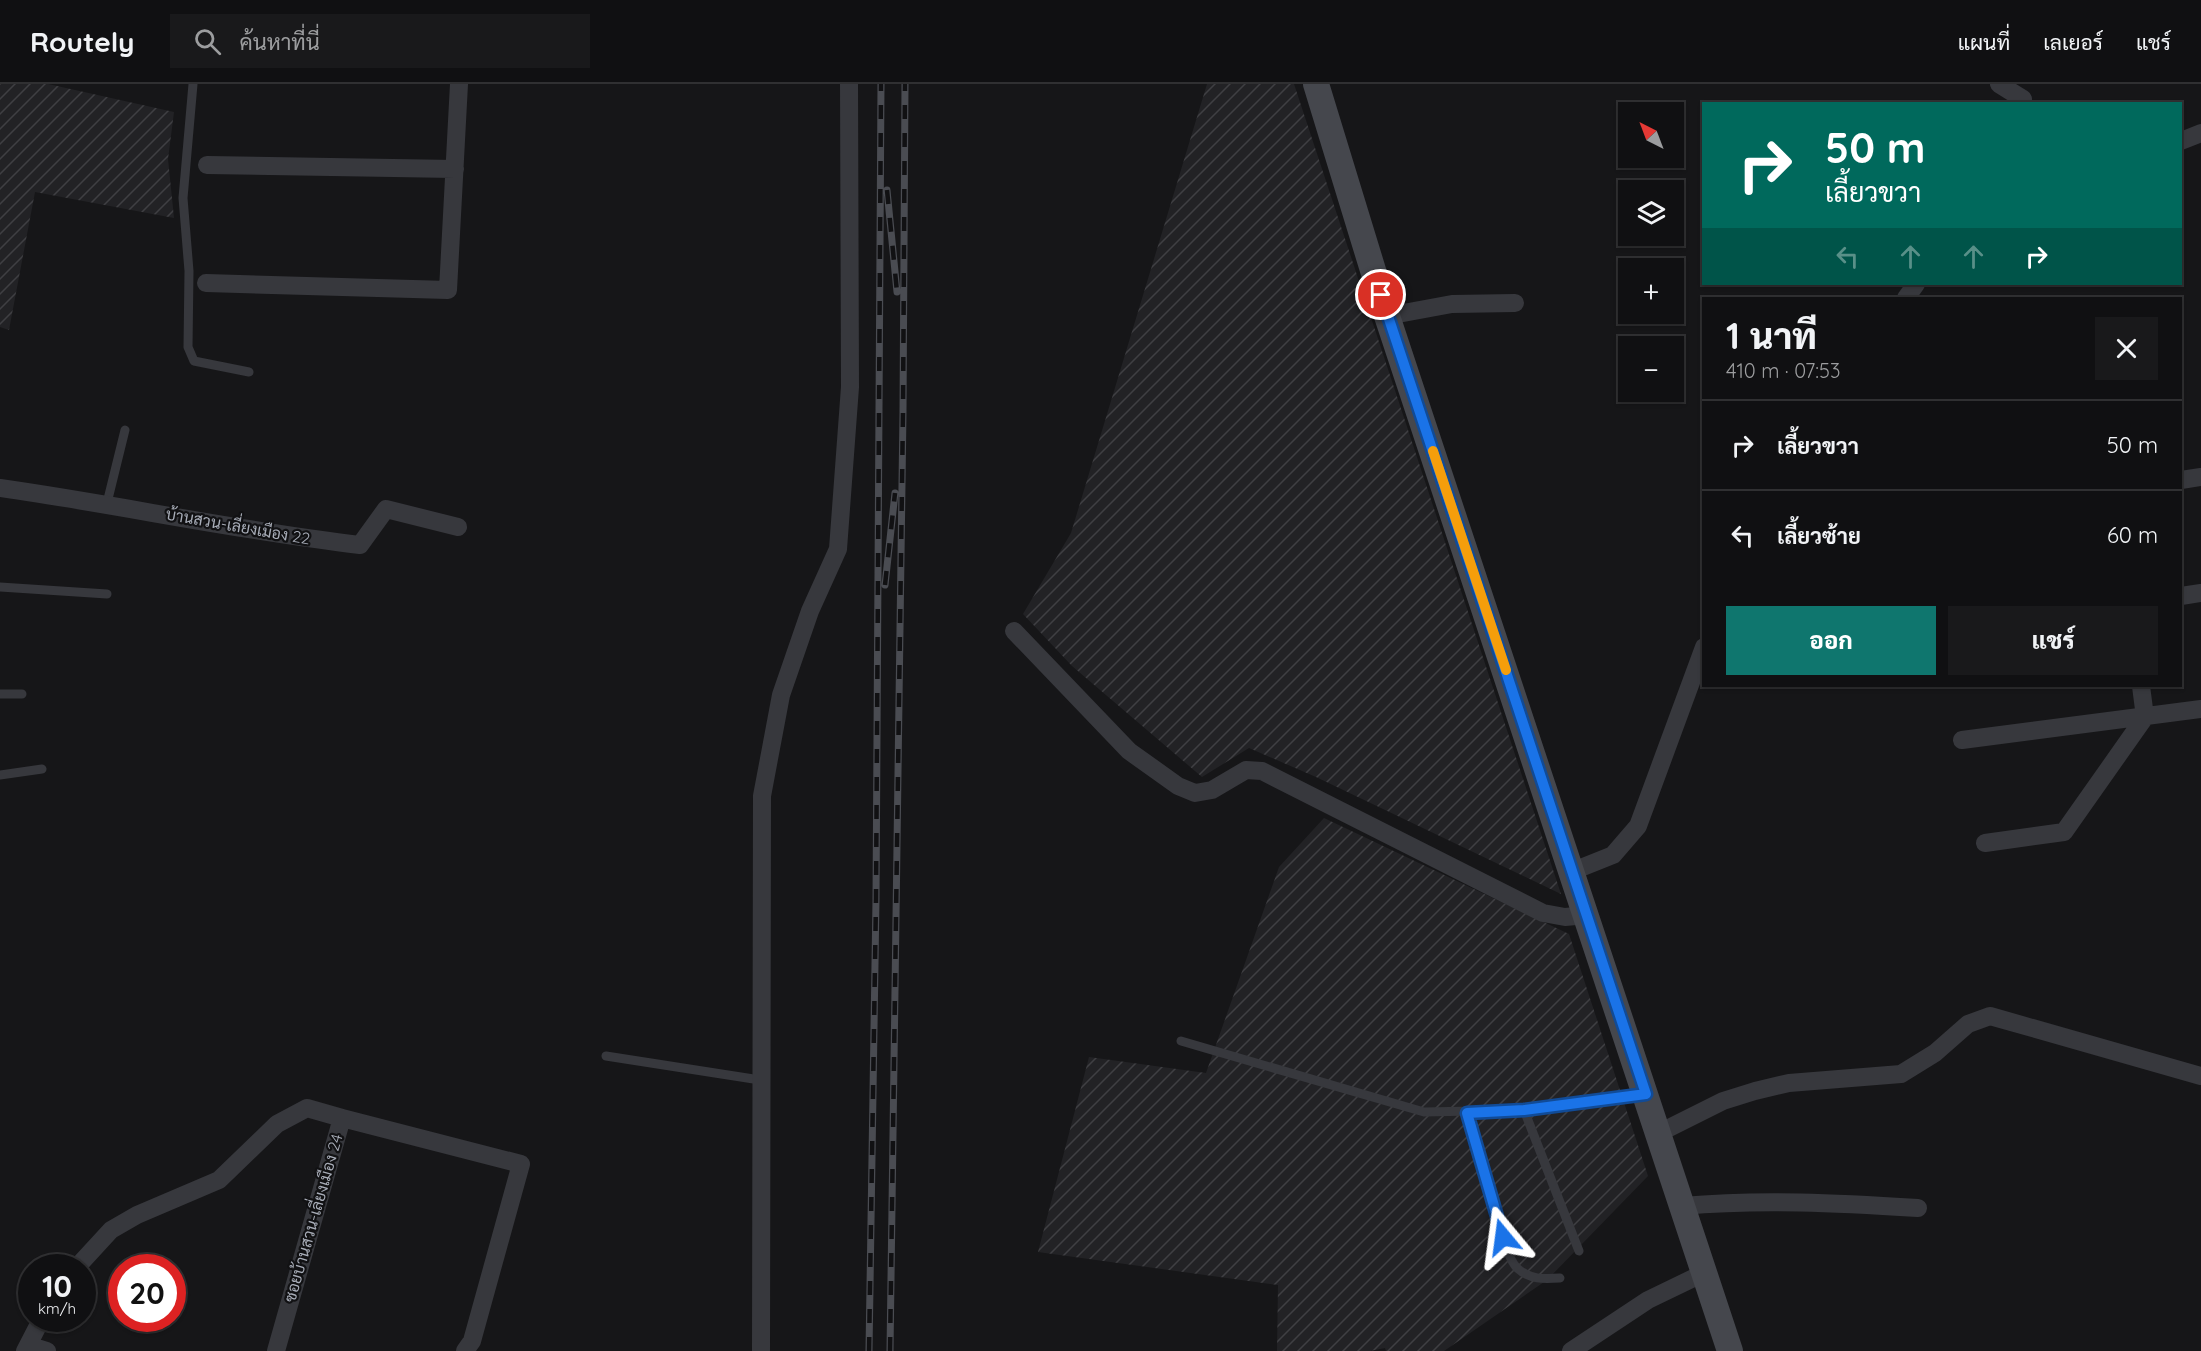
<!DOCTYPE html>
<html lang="th">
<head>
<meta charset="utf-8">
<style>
  :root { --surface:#101012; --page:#19191b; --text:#f1f3f6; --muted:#9c9d9f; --line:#303032; --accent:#0f766e }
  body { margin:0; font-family:Quicksand,Sarabun,sans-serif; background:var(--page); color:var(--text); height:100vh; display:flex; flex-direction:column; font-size:22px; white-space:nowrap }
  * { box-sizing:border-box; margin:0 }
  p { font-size:20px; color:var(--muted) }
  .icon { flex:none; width:33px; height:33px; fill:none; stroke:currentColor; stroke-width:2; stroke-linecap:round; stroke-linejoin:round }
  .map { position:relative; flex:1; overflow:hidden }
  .panel { position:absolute; left:1702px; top:213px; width:480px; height:390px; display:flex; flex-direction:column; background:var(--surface); border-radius:0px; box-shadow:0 2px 4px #0004,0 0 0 2px var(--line) }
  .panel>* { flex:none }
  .top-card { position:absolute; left:1702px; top:18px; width:480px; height:183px; border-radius:0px; box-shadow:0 2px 4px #0004,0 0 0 2px var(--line); background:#00695c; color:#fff; overflow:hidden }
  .needle { width:39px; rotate:318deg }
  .buttons { position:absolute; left:1618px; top:18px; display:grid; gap:12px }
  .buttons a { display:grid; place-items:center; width:66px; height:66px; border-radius:0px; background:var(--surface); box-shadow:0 2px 4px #0004,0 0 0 2px var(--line); font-size:30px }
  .speed { position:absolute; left:18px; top:1170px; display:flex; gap:12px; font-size:30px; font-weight:700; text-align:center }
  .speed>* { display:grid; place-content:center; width:78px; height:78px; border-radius:50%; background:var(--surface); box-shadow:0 2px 4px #0004,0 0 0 2px var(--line); line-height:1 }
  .speed small { font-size:15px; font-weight:400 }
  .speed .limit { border:9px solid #d22; background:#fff; color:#111 }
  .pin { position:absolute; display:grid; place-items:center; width:51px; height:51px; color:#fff; margin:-26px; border:3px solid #fff; border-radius:50%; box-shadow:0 2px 6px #0007 }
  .me { position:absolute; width:66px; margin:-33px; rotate:344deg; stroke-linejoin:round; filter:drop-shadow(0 0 4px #0008) }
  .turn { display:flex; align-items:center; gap:21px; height:126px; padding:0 24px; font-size:27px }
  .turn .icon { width:78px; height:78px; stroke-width:2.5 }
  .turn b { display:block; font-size:42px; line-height:51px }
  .lanes { display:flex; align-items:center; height:57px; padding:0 24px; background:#0003; justify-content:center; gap:30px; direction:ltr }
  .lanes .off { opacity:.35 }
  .round { display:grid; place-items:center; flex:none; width:63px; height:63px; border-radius:0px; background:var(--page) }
  .headline { display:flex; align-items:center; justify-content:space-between; height:102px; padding:0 24px }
  h1 { font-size:36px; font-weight:800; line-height:45px }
  .button { display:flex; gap:12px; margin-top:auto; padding:12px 24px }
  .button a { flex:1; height:69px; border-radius:0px; background:var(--accent); color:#fff; font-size:24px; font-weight:800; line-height:69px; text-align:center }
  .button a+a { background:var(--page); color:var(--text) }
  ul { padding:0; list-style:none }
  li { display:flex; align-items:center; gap:18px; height:90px; padding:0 24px; border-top:2px solid var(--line) }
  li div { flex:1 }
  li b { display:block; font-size:22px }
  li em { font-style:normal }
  header { display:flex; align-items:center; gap:36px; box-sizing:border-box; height:84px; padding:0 30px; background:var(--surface); border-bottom:2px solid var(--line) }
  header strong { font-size:28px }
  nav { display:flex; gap:33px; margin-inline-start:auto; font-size:21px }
  .search { width:420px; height:54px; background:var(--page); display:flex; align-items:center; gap:15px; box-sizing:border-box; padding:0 21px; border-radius:0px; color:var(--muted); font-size:22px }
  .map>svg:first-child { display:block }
  .industrial { fill:url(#industrial-furrows) }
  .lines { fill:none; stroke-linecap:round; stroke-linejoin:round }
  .lane { stroke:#37383d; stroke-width:9 }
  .street { stroke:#37383d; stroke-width:18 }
  .secondary { stroke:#45474d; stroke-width:26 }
  .rail-casing { stroke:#4a4c52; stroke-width:7 }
  .rail { stroke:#111113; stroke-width:4.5; stroke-dasharray:14; stroke-linecap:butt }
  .route-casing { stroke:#114b97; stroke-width:15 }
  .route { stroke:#1a73e8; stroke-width:10 }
  .slow { stroke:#f59e0b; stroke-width:10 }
  .labels { text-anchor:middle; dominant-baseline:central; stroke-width:4.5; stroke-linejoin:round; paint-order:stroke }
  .street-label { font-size:16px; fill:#a8adb8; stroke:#111113 }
</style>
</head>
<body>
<header>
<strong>Routely</strong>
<div class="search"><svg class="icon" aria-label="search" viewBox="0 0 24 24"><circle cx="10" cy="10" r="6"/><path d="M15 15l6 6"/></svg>ค้นหาที่นี่</div>
<nav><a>แผนที่</a><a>เลเยอร์</a><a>แชร์</a></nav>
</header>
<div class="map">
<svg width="2201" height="1267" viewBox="0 0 2201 1267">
  <defs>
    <pattern id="industrial-furrows" width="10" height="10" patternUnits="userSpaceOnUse" patternTransform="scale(1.5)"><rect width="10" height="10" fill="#222225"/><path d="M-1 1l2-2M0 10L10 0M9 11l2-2" fill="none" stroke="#3f3f43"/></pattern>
  </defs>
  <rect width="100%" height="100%" fill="#161618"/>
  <path class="industrial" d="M 0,0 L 48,0 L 174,28 L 168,75 L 174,134 L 35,108 L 9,246 L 0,243 Z
    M 1207,0 L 1294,0 L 1561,810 L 1316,693 L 1249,664 L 1202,693 L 1072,582 L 1023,530 L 1071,449 Z
    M 1324,734 L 1569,850 L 1648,1092 L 1547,1196 L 1444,1267 L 1386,1267 L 1385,1264 L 1370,1267 L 1277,1267 L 1278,1201 L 1038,1168 L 1089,973 L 1206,989 L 1279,783 Z"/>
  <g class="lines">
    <path class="lane" d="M 193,0 L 183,114 L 189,187 L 188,263 L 194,277 L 249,288
      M 107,419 L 125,346
      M 0,503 L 107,510
      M 0,610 L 22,610
      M 0,691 L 42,685
      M 1181,957 L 1424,1028 L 1524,1026 L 1644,1010
      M 606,972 L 760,996
      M 1524,1026 L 1579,1167
      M 1467,1029 C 1475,1059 1500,1167 1517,1184 C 1530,1196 1544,1195 1560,1194"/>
    <path class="street" d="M 1999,0 L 2023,15 L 2021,20
      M 2181,57 L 2201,49
      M 207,81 L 455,85
      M 206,199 L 448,206 L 459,0
      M 1906,214 L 1916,200
      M 1387,232 L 1452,220 L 1515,219
      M 2181,396 L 2201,393
      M 0,404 C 120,421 239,447 360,461 L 386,425 L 458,443
      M 2181,512 L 2201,509
      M 1014,547 L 1129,667 L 1178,702 L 1195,709 L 1212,706 L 1246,686 L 1262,687 L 1543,829 L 1565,833 L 1587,831
      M 1962,656 L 2201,625
      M 1985,759 L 2064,748 L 2145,633 L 2141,602
      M 1573,787 L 1613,771 L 1638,742 L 1704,563
      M 342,1034 L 521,1080 L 472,1257 L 465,1267
      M 1659,1049 L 1723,1017 L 1755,1007 L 1789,999 L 1901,990 L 1935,969 L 1968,940 L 1990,932 L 2201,992
      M 1682,1122 C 1761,1115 1839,1119 1918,1124
      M 76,1184 L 111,1146 L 137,1131 L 219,1096 L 277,1040 L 307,1024 L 342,1034 L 276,1267
      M 28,1261 L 47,1267
      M 25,1267 L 42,1234
      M 761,1267 L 762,712 L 781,611 L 810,527 L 838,465 L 850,303 L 849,0
      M 1571,1267 L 1648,1216 L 1704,1189"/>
    <path class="secondary" d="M 1316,0 L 1387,232 L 1730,1267"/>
    <defs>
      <path id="rail" d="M 887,106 L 897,208
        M 885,501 L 895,409
        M 869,1267 L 876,815 L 881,0
        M 890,1267 L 903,328 L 905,0"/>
    </defs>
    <use href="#rail" class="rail-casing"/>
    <use href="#rail" class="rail"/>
  </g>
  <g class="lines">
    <defs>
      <path id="route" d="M 1381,211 L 1646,1010 L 1524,1026 L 1467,1029 L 1503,1153"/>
    </defs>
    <use href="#route" class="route-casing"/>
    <use href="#route" class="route"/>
    <path class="slow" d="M 1433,367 L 1506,586"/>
  </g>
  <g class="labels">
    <g class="street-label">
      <text transform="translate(238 442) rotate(10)">บ้านสวน-เลี่ยงเมือง 22</text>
      <text transform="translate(313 1134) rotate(-74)">ซอยบ้านสวน-เลี่ยงเมือง 24</text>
    </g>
  </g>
</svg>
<div class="buttons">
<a><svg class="needle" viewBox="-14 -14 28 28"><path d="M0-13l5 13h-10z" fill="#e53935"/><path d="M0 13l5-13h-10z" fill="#9c9d9f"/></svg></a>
<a><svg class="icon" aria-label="layers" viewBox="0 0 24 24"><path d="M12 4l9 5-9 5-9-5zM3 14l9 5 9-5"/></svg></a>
<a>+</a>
<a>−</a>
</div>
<div class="speed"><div>10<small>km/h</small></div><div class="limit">20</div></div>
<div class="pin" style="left:1381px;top:211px;background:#d93025"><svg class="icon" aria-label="arrive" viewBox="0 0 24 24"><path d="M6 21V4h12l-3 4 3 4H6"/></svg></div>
<svg class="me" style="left:1503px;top:1153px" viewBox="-20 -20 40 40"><path d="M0-17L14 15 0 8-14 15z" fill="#1a73e8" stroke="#fff" stroke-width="4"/></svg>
<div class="top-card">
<div class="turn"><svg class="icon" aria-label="right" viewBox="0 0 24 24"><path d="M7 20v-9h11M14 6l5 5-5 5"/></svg><div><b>50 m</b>เลี้ยวขวา</div></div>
<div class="lanes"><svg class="icon off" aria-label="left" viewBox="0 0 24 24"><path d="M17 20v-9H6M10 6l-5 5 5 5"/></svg><svg class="icon off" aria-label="ahead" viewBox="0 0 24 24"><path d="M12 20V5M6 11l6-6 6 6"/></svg><svg class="icon off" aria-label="ahead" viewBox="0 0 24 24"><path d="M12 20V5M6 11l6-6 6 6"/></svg><svg class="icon" aria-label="right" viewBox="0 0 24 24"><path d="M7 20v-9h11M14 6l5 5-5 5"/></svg></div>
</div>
<section class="panel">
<div class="headline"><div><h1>1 นาที</h1><p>410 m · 07:53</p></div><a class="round"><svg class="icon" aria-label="close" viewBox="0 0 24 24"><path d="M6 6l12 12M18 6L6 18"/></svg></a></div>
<ul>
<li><svg class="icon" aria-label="right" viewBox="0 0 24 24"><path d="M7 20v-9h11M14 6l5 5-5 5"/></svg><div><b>เลี้ยวขวา</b></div><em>50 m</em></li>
<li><svg class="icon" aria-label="left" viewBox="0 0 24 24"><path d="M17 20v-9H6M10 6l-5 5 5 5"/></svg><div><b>เลี้ยวซ้าย</b></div><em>60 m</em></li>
</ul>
<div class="button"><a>ออก</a><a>แชร์</a></div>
</section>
</div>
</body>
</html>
